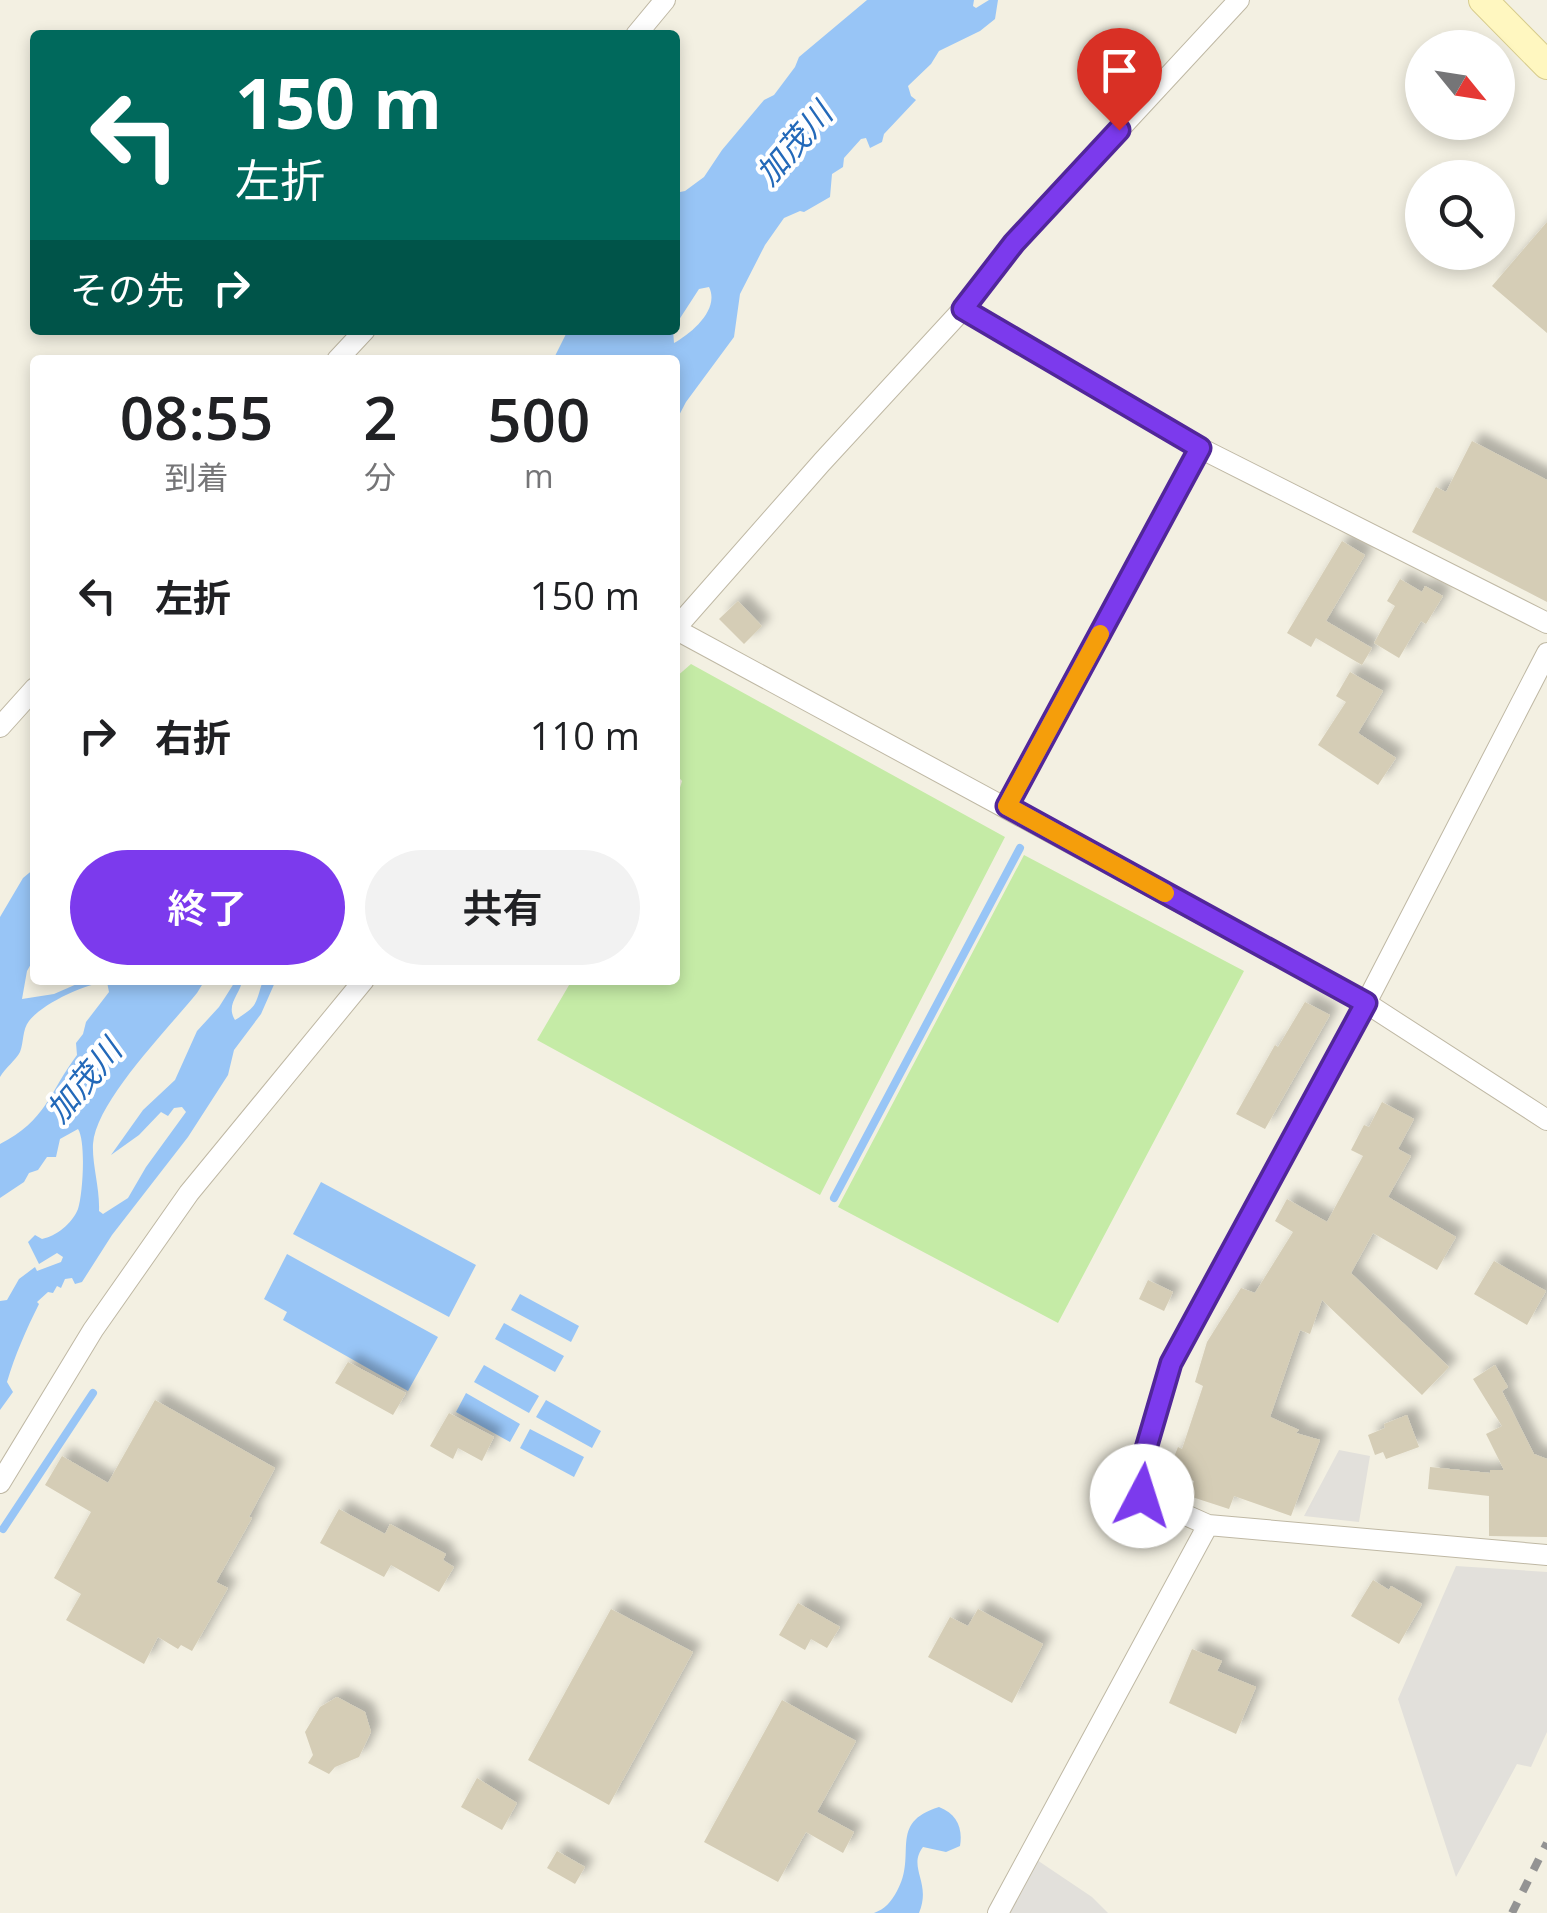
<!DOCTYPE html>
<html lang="ja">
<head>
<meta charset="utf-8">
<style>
  :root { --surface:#fff; --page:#f2f2f2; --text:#202124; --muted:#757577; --accent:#7c3aed }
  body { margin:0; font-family:"Open Sans","Noto Sans JP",sans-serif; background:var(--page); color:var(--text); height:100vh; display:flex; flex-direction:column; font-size:38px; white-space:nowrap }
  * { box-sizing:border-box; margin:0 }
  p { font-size:32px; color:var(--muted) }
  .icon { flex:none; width:55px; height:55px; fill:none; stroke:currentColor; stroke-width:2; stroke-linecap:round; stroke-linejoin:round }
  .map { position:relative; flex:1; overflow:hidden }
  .side { position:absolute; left:30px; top:355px; width:650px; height:630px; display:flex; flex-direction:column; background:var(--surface); border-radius:10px; box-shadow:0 5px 15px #0003 }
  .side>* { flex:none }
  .banner { position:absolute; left:30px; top:30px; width:650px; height:305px; border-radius:10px; box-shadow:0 5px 15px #0003; background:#00695c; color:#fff; overflow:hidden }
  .needle { width:65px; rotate:120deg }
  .buttons { position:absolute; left:1405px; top:30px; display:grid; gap:20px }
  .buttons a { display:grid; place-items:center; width:110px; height:110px; border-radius:50%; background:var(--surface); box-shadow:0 5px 15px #0003; font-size:50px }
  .pin { position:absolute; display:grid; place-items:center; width:85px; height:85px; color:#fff; margin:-102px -42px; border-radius:50% 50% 50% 0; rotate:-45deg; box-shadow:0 0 10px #0007 }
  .pin .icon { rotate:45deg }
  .me { position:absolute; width:110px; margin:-55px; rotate:5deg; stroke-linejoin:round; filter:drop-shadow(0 0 8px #0008) }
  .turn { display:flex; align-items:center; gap:35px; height:210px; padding:0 40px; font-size:45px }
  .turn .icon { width:130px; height:130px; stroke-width:2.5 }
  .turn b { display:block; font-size:70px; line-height:85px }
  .then { display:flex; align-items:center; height:95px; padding:0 40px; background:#0003; gap:20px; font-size:38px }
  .eta { display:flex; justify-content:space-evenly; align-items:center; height:170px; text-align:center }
  .eta b { font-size:60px; font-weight:600; line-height:70px }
  .button { display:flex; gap:20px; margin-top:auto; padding:20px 40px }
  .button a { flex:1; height:115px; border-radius:60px; background:var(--accent); color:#fff; font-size:40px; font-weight:600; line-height:115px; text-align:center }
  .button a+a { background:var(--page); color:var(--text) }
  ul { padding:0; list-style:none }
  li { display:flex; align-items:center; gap:30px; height:140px; padding:0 40px }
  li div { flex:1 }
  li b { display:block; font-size:38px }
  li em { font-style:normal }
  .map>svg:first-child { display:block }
  .green { fill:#c5eba6 }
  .parking { fill:#e2e0db }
  .water { fill:#98c5f6 }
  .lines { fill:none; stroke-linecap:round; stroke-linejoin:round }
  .stream { stroke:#98c5f6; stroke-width:8 }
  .building { fill:#d5cdb6; filter:url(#shadow) }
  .minor-casing { stroke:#bfb8a4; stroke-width:22 }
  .secondary-casing { stroke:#d7cc8d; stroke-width:30 }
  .minor { stroke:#fff; stroke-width:20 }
  .secondary { stroke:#fff7c0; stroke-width:28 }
  .rail { stroke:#939393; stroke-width:8; stroke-dasharray:12 12; stroke-linecap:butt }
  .route-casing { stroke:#51269a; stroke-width:25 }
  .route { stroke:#7c3aed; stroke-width:18 }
  .slow { stroke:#f59e0b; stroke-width:18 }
  .labels { text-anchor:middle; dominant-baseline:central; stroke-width:8; stroke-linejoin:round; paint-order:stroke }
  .water-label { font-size:32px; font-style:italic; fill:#2369b9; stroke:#fff }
</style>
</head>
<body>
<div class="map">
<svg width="1547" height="1913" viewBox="0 0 1547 1913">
  <defs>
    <filter id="shadow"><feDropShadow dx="9" dy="-9" stdDeviation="5" flood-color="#0004"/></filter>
  </defs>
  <rect width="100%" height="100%" fill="#f3f0e2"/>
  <path class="green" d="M 691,664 L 1005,837 L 820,1195 L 537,1040 L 572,980 L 675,980 L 675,804 L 682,781 L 675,773 L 675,678 Z
    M 1024,855 L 1244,971 L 1058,1323 L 838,1207 Z"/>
  <path class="parking" d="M 1339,1450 L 1370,1456 L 1359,1522 L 1304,1516 Z
    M 1456,1566 L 1547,1572 L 1547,1732 L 1531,1767 L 1517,1764 L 1456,1877 L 1398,1699 Z
    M 1037,1860 L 1092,1897 L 1108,1913 L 1009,1913 Z"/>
  <path class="water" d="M 867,0 L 974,0 L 973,6 L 976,8 L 989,0 L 998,0 L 995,19 L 980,31 L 939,51 L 931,64 L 908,86 L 911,96 L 916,100 L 884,134 L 882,142 L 870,148 L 866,138 L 861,139 L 844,158 L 843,167 L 832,174 L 830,197 L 804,212 L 800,211 L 784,218 L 765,245 L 740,294 L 734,337 L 686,402 L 675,423 L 675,360 L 553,360 L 568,330 L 673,330 L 674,343 C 692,333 720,309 709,287 L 699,289 L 675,326 L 675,193 L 685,191 L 704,177 L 722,150 L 764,100 L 774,95 L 795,67 L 799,57 Z
    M 35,868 L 35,957 L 27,971 L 22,999 L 54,994 L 86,980 L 205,980 L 197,993 C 169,1028 96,1101 93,1144 C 92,1165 100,1188 99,1211 L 103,1214 L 128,1198 L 146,1167 L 186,1112 L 182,1107 L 174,1108 L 168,1116 L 161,1112 L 139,1135 L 111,1155 L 143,1110 L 175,1080 L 197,1031 L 219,1007 L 236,980 L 242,980 C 241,994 225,1004 235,1020 C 258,1006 255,1005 263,980 L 276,980 L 261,1014 L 234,1050 L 228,1075 L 188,1137 L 112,1235 L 82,1282 L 75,1284 L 72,1278 L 65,1279 L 61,1288 L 57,1286 L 53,1293 L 48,1292 L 37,1302 L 39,1304 C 26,1330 15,1355 7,1382 L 13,1392 L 0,1410 L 0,1301 L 7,1300 L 19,1279 L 35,1267 L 37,1271 L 61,1262 L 63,1257 L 57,1253 L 39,1264 L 28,1242 L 35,1235 L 42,1239 C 56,1236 72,1224 78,1209 C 83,1194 86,1141 78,1129 L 60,1139 L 56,1157 L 47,1157 L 38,1170 L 29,1173 L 24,1182 L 0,1198 L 0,1144 C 46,1121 50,1091 77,1055 L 76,1043 L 83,1034 L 86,1022 L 109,992 L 107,982 C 86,983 42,1004 29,1021 C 22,1030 24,1042 20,1052 C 16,1060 5,1068 0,1077 L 0,917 L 23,878 Z
    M 321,1182 L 476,1265 L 449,1317 L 293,1234 Z
    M 287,1254 L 438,1337 L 408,1391 L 283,1320 L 287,1312 L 264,1299 Z
    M 520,1294 L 579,1326 L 571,1342 L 511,1310 Z
    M 504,1323 L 564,1356 L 555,1372 L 495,1339 Z
    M 484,1365 L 539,1396 L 529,1413 L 474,1382 Z
    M 466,1393 L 520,1424 L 510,1442 L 456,1412 Z
    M 546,1400 L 601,1431 L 592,1448 L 536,1417 Z
    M 530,1429 L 584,1457 L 574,1477 L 520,1448 Z
    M 939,1807 C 957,1814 963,1828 960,1846 L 946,1852 L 923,1847 C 907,1868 932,1882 919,1913 L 874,1913 C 885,1909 891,1902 897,1891 C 918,1855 887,1823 939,1807 Z"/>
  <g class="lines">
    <path class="stream" d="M 834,1198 L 1020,848
      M 3,1529 L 93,1393"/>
  </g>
  <path class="building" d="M 1547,222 L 1547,333 L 1492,286 Z
    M 1472,441 L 1547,480 L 1547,602 L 1412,532 L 1436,487 L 1446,492 Z
    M 1342,541 L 1365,555 L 1326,621 L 1372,648 L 1362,665 L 1316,638 L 1311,647 L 1287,633 Z
    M 1400,579 L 1422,592 L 1425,586 L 1443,596 L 1426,624 L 1421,621 L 1399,658 L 1374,643 L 1395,606 L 1387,601 Z
    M 738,601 L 762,626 L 744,644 L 719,619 Z
    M 1350,672 L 1383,691 L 1358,733 L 1396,758 L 1378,785 L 1318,745 L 1346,702 L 1336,696 Z
    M 1305,1002 L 1330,1015 L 1265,1129 L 1236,1114 L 1275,1045 L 1278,1047 Z
    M 1382,1102 L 1414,1119 L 1398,1149 L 1411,1156 L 1388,1197 L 1456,1237 L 1437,1270 L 1373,1233 L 1351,1273 L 1449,1367 L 1422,1395 L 1322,1300 L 1310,1334 L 1300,1330 L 1270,1417 L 1299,1430 L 1296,1433 L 1320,1440 L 1291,1516 L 1234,1496 L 1229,1509 L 1189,1496 L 1194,1481 L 1168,1472 L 1178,1447 L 1182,1449 L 1203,1386 L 1195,1382 L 1207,1342 L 1241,1288 L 1255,1293 L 1293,1232 L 1275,1221 L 1287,1199 L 1327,1222 L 1363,1156 L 1351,1150 L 1364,1125 L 1369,1127 Z
    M 1494,1261 L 1546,1291 L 1527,1325 L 1474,1294 Z
    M 1148,1280 L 1173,1292 L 1164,1311 L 1139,1299 Z
    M 348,1362 L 406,1393 L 393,1415 L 335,1383 Z
    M 1495,1365 L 1508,1387 L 1502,1391 L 1534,1454 L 1547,1459 L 1547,1537 L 1489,1536 L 1489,1496 L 1428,1489 L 1430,1467 L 1490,1473 L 1490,1470 L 1504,1470 L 1486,1434 L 1502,1426 L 1473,1379 Z
    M 155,1400 L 275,1468 L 249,1517 L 252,1518 L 216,1582 L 228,1588 L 192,1651 L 181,1645 L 178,1649 L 158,1637 L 144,1664 L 66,1620 L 81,1594 L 54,1578 L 91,1512 L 45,1485 L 62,1456 L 108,1483 Z
    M 449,1413 L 494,1437 L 482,1461 L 458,1448 L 453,1459 L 430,1446 Z
    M 1407,1415 L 1419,1447 L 1386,1459 L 1383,1452 L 1375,1455 L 1368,1435 L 1385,1428 L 1384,1424 Z
    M 339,1509 L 385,1534 L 390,1524 L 446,1554 L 443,1560 L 454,1567 L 439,1592 L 391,1565 L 384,1577 L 320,1543 Z
    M 1373,1580 L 1389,1590 L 1391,1586 L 1422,1604 L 1399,1644 L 1351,1616 Z
    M 798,1603 L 840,1627 L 827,1648 L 811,1639 L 805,1650 L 779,1635 Z
    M 611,1609 L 693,1652 L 609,1805 L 528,1760 Z
    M 978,1609 L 1043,1644 L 1012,1703 L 928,1657 L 950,1617 L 968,1626 Z
    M 1192,1649 L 1222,1661 L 1217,1671 L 1256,1687 L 1236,1734 L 1169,1703 Z
    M 337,1697 L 365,1712 L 371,1732 L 359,1757 L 335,1767 L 329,1774 L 308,1763 L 313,1755 L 305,1732 L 320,1707 Z
    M 782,1700 L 856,1741 L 817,1812 L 854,1832 L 843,1853 L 806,1832 L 778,1882 L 704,1842 Z
    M 477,1778 L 517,1803 L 502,1830 L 461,1807 Z
    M 557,1851 L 585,1867 L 575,1884 L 547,1868 Z"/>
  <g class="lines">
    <defs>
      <path id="minor" d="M 636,35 L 665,0
        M 963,309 L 1200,448 L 1547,623
        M 337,360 L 365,330
        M 675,629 L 1366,1003 L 1547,1120
        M 675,629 L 822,462 L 963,309 L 1014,243 L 1239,0
        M 1547,653 L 1366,1003 L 1171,1363 L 1141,1469 L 1143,1496 L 1208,1525 L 1547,1555
        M 0,727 L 35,688
        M 1007,806 L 1200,448
        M 0,1483 L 93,1330 L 189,1193 L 364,980
        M 998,1913 L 1208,1525"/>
      <path id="secondary" d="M 1483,0 L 1547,65"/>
    </defs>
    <use href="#minor" class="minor-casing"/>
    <use href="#secondary" class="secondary-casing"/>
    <use href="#minor" class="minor"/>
    <use href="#secondary" class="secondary"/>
    <path class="rail" d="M 1512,1913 L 1547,1843"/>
  </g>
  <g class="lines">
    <defs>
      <path id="route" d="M 1119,130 L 1014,243 L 963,309 L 1200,448 L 1007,806 L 1366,1003 L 1171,1363 L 1140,1469 L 1142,1496"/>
    </defs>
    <use href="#route" class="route-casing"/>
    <use href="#route" class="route"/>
    <path class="slow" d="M 1100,634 L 1007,806 L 1165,893"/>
  </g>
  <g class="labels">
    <g class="water-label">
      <text transform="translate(793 143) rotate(-49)">加茂川</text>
      <text transform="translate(83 1080) rotate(-50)">加茂川</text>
    </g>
  </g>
</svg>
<div class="buttons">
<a><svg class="needle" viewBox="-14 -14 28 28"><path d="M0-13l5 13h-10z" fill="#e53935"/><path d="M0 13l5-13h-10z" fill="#757577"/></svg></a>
<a><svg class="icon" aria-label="search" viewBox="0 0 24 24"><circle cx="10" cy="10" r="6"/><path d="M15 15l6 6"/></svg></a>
</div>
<div class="pin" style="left:1119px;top:130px;background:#d93025"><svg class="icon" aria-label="arrive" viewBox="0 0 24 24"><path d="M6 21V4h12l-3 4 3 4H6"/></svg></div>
<svg class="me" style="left:1142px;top:1496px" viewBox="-20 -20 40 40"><circle r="19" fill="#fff"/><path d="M0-13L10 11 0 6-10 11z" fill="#7c3aed"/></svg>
<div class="banner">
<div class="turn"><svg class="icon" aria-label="left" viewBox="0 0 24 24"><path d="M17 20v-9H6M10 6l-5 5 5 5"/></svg><div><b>150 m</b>左折</div></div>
<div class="then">その先<svg class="icon" aria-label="right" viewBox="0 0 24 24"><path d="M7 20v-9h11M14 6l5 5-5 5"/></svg></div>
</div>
<section class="side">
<div class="eta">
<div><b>08:55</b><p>到着</p></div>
<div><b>2</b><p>分</p></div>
<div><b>500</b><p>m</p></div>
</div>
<ul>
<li><svg class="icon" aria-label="left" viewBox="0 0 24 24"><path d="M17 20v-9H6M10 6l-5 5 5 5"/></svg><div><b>左折</b></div><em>150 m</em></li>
<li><svg class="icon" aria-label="right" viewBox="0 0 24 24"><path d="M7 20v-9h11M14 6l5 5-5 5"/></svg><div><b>右折</b></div><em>110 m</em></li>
</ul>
<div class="button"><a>終了</a><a>共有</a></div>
</section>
</div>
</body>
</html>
